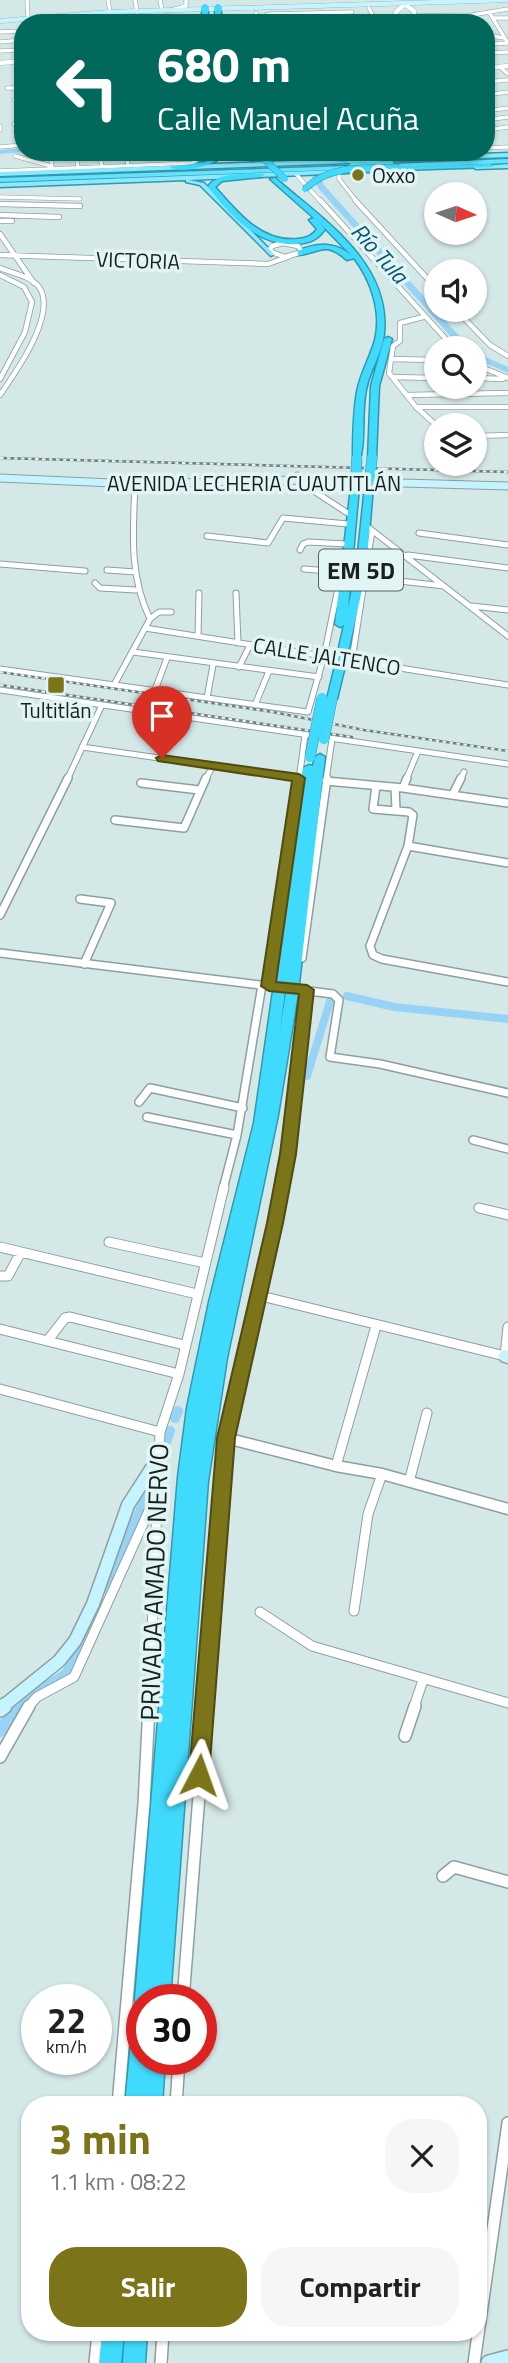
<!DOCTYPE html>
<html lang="es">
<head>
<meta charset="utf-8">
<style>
  :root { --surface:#fff; --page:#f6f6f6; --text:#202124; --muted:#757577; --accent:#7b7418 }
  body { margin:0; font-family:"Titillium Web",sans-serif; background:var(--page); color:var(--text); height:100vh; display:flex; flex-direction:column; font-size:26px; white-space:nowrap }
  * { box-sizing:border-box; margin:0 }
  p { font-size:23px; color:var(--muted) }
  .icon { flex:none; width:38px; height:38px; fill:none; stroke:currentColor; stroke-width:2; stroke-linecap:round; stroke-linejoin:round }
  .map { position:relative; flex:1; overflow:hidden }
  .sheet { position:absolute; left:21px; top:2096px; width:466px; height:245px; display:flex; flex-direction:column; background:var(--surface); border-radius:28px; box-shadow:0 2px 5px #0004 }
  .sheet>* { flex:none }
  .hud { position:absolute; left:14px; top:14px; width:481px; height:147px; border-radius:28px; box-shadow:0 2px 5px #0004; background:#00695c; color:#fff; overflow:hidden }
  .needle { width:46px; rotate:93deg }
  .fabs { position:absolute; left:424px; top:182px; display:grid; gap:14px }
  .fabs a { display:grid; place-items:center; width:63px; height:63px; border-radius:50%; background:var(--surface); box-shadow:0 2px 5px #0004; font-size:35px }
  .speed { position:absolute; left:21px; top:1984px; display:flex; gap:14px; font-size:35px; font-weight:700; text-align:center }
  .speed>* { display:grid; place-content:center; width:91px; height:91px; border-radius:50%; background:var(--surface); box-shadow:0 2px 5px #0004; line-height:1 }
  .speed small { font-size:18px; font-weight:400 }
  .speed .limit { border:10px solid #d22; background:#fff; color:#111 }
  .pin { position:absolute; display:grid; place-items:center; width:60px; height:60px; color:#fff; margin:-72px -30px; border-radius:50% 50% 50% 0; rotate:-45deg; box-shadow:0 0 7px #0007 }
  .pin .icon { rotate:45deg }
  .me { position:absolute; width:77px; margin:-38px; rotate:4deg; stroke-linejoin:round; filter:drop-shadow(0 0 5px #0008) }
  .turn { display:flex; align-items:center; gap:24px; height:147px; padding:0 28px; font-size:32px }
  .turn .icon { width:91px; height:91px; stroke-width:2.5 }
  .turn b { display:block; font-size:49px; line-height:60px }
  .round { display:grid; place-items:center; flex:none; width:74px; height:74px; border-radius:28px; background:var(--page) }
  .summary { display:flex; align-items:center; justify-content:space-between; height:119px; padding:0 28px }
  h1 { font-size:42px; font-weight:700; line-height:52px; color:var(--accent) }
  .primary-button { display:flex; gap:14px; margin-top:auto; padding:14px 28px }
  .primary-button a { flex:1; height:80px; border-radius:28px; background:var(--accent); color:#fff; font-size:28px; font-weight:700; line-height:80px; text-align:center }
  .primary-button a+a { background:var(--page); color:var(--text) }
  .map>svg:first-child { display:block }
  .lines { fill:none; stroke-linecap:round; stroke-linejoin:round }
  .canal-far2 { stroke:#97d3f6; stroke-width:8 }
  .canal-far1 { stroke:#97d3f6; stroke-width:10 }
  .canal { stroke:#97d3f6; stroke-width:12 }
  .river { fill:#97d3f6; fill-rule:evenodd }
  .minor-far5-casing { stroke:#8d9f9f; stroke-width:4.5 }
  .minor-far4-casing { stroke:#8d9f9f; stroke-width:6 }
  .minor-far3-casing { stroke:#8d9f9f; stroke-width:7 }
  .minor-far2-casing { stroke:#8d9f9f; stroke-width:10 }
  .minor-far1-casing { stroke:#8d9f9f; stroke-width:11 }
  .minor-casing { stroke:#8d9f9f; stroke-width:14 }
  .tertiary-far1-casing { stroke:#8d9f9f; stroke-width:5 }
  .tertiary-casing { stroke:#8d9f9f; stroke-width:13 }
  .secondary-far3-casing { stroke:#8d9f9f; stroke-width:5 }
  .secondary-far2-casing { stroke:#8d9f9f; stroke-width:9 }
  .secondary-far1-casing { stroke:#8d9f9f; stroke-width:15 }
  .secondary-casing { stroke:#8d9f9f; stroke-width:18 }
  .primary-casing { stroke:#3199af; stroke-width:3 }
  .trunk-casing { stroke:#3199af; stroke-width:3 }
  .motorway-casing { stroke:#3199af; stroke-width:3 }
  .minor-far5 { stroke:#fff; stroke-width:3.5 }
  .minor-far4 { stroke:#fff; stroke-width:4.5 }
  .minor-far3 { stroke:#fff; stroke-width:5 }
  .minor-far2 { stroke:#fff; stroke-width:7 }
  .minor-far1 { stroke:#fff; stroke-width:9 }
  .minor { stroke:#fff; stroke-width:11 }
  .tertiary-far1 { stroke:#fff; stroke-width:4.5 }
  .tertiary { stroke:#fff; stroke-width:10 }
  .secondary-far3 { stroke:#c5f4fe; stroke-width:4.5 }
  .secondary-far2 { stroke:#c5f4fe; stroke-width:7 }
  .secondary-far1 { stroke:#c5f4fe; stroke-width:12 }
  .secondary { stroke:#c5f4fe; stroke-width:15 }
  .primary { fill:#8ce9fd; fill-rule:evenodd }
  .trunk { fill:#66e2fc; fill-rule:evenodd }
  .motorway { fill:#3fdafc; fill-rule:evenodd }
  .rail-casing { stroke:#707d7d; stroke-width:2.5 }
  .rail { stroke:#e2f5f5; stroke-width:2; stroke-dasharray:3.5; stroke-linecap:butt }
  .motorway-bridge-far2-casing { stroke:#3199af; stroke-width:7; stroke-linecap:butt }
  .motorway-bridge-far1-casing { stroke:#3199af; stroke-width:11; stroke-linecap:butt }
  .motorway-bridge-casing { stroke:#3199af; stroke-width:15; stroke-linecap:butt }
  .motorway-bridge-far2 { stroke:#3fdafc; stroke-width:6 }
  .motorway-bridge-far1 { stroke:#3fdafc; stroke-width:10 }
  .motorway-bridge { stroke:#3fdafc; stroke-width:12 }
  .route { fill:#7b7418; stroke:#504b10; stroke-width:2 }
  .poi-dot { fill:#7b7418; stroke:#e2f5f5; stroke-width:2.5 }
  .labels { text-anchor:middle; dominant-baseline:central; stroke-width:7; stroke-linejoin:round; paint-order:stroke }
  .far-poi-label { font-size:21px; fill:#181f1f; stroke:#e2f5f5; text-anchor:start }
  .far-street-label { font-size:21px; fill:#181f1f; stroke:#e2f5f5 }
  .far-water-label { font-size:23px; font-style:italic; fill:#085577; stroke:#e2f5f5 }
  .shield { fill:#e2f5f5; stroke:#555f5f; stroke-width:2 }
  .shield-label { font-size:24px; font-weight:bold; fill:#181f1f }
  .street-label { font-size:26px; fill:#181f1f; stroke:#e2f5f5 }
</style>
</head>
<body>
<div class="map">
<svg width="508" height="2363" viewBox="0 0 508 2363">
  <rect width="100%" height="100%" fill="#d5e8e8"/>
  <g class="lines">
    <path class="canal-far2" d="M 347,996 L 394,1007 L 508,1019
      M 307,1076 L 331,998"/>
    <path class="canal-far1" d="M 175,1418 L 178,1411
      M 164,1447 L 170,1431
      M 104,1589 L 150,1489
      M 15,1707 L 66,1674 L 82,1646 L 98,1606"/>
    <path class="canal" d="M 0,1731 L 17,1706"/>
    <path class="river" d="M 23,148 L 23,152 L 0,154 L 0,150 Z
      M 298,152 L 306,152 L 324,185 L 470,348 L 461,348 L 318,188 Z
      M 474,352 L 508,367 L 508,373 L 474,358 Z"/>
    <defs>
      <path id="minor-far5" d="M 27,0 L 28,18
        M 108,0 L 110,12
        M 135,0 L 137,12
        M 160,0 L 162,11
        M 369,8 L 375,20
        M 171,10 L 186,6 L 186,0
        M 256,13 L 257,23
        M 414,16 L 472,15 L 508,9
        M 148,18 L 157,18
        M 493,18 L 508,18
        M 349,21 L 395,19
        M 79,23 L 122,23
        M 166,23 L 167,15
        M 266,23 L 266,15 L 270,14 L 352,12
        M 0,32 L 23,31
        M 486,35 L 504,38
        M 0,42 L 23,40
        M 486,44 L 508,43 L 489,12
        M 486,48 L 490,53 L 508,52
        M 0,51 L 23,50
        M 500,67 L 508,74
        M 20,76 L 23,76
        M 486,82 L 508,80
        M 7,88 L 23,88
        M 486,95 L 508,92
        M 14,100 L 23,99
        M 17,111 L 23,110
        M 486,111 L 508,108
        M 486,120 L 508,117
        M 23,121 L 14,124 L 23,125
        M 0,126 L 0,130
        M 486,130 L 508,127
        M 0,147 L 23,145
        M 486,148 L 508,147
        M 76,152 L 78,168
        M 99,152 L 102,167
        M 126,152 L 128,166
        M 405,152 L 405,155
        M 15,156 L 51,166
        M 52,168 L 51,154 L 65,152
        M 0,171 L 192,163 L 196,161 L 192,152
        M 339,172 L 339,179 L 357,202
        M 296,174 L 321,202
        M 0,197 L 80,199"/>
      <path id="minor-far4" d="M 320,200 L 454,348
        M 355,200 L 436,288
        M 0,204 L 80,206
        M 0,215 L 59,217
        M 0,221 L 12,221
        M 0,234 L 34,283
        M 283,243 L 298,246 L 302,252 L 285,257 L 269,251 L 272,246 Z
        M 0,255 L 268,264 L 288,257
        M 0,268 C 12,273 31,276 39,287 C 58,314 15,373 0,395
        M 0,275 L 24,287 L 32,302 L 25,332 L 0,379
        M 456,310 L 490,345 L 508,356
        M 423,317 L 400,323 L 400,341 L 393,346 L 389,373 L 416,407 L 436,425
        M 391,359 L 436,360
        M 474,364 L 508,378
        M 392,377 L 436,378
        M 474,378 L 503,379
        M 406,395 L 508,393
        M 416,407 L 508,407
        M 474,436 L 508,435"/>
      <path id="minor-far3" d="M 297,475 L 297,480 L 349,514
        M 135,484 C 133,531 129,576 150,619
        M 369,528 L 508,636
        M 419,533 L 508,545
        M 207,536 L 268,543 L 283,518 L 348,524
        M 300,550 L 303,544 L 308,542 L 346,544
        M 408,555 L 508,568
        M 0,564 L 85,571
        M 304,569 L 342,572
        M 107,570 L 136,572
        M 364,577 L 444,586
        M 95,583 L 100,588 L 136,590
        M 236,593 L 238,643
        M 472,606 L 508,610
        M 145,628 L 508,685
        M 198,636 L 199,593
        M 133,652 L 319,677
        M 352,660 L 372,531
        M 239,667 L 250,645
        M 0,669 L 308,712 L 324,656 L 342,569
        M 114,685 L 150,619 L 159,612 L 171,612
        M 0,690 L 508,764
        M 155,690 L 167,658
        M 207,698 L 213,665
        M 255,705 L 269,671
        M 82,747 L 299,778
        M 67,780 L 102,705
        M 205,780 L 213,766
        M 299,780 L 305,735
        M 326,780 L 332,739
        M 406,780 L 418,751
        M 460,780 L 464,772"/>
      <path id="minor-far2" d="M 326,781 L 403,788 L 508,803
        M 141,783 L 199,790
        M 376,786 L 373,809 L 409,812 L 413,815 L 408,846 L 370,946 L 373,955 L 382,959 L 508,982
        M 395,787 L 396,810
        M 403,788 L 407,778
        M 453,794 L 461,778
        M 115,820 L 184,828 L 206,778
        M 408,846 L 508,863
        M 80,899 L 111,903 L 84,964
        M 0,915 L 68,778
        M 0,953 L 333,994 L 339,1000 L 330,1057 L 380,1064 L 508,1093
        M 302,958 L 327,778
        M 269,986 L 299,778
        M 139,1102 L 150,1088 L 243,1108
        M 147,1117 L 237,1135
        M 473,1140 L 508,1149
        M 223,1189 L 237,1135 L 262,985
        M 281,1189 L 307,990"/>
      <path id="minor-far1" d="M 479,1208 L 508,1215
        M 109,1242 L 205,1263
        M 0,1247 L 197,1294
        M 0,1276 L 8,1276 L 21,1252
        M 257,1295 L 505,1356 L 508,1327
        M 0,1329 L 179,1374
        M 48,1340 L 65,1318 L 70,1317 L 184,1345
        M 0,1389 L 160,1432
        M 336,1466 L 376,1326
        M 409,1482 L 427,1413
        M 354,1611 L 368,1514 L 382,1474
        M 260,1612 L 312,1646 L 508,1703
        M 28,1707 L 37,1697 L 74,1677 L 157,1493
        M 149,1707 L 160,1432 L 179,1374 L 224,1187
        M 205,1707 L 226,1438 L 282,1187
        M 414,1707 L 423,1680"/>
      <path id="minor" d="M 405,1736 L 415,1706
        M 0,1757 L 29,1706
        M 443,1876 L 454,1867 L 508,1882
        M 183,2000 L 206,1706
        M 118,2105 L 144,1804 L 149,1706
        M 176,2105 L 179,2060
        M 95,2363 L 98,2333
        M 161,2363 L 163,2333
        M 474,2363 L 508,2123"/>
      <path id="tertiary-far1" d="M 403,3 L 414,11 L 414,23
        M 397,23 L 396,12 L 404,5
        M 0,63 L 23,61
        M 486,68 L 508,66"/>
      <path id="tertiary" d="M 226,1438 L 336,1466 L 382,1474 L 508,1509"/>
      <path id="secondary-far3" d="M 0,21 L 110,12 L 508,0"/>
      <path id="secondary-far2" d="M 0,478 L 135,484 L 297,480 L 508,486"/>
      <path id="secondary-far1" d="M 505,1356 L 508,1357
        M 2,1707 L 59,1661 L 75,1641 L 93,1604 L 128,1505 L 157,1460"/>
      <path id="secondary" d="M 0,1709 L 4,1706
        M 489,2363 L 508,2358"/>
      <path id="primary" d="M 508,153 L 508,157 L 0,176 L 0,172 Z
        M 508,164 L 508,168 L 476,169 L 473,167 Z
        M 391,168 L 393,171 L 189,180 L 204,183 L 273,253 L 273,255 L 271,256 L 200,185 L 186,182 L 186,180 L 0,187 L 0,183 Z"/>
      <path id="trunk" d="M 508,159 L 508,163 L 386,168 L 384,165 L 359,166 L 357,169 L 0,182 L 0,178 L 348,166 L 351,163 L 392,161 L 394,164 Z"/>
      <path id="motorway" d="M 218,9 L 221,11 L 222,23 L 216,23 L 215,11 Z
        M 205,10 L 208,12 L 208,23 L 202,23 L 202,12 Z
        M 220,152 L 227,152 C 215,166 186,174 169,167 L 205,162 Z
        M 243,152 L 250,152 L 256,160 L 251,161 Z
        M 285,152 L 302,152 L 349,161 L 346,163 Z
        M 491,164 L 493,167 L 400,170 L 397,168 L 400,166 Z
        M 264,174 L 262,177 L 222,181 L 215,187 C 237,212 261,243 298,239 C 307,238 312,236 317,229 L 309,220 L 314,218 L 270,179 L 275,178 C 322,219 391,262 384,334 C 382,354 369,371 366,390 C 361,413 366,438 360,460 L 353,458 C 353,436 353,414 357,392 C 360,374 370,358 375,340 C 382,312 371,280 354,258 L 347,260 C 324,240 321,253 298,255 L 298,251 C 317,242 336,242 352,256 L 319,222 L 325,229 C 318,240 309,243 297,244 C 258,247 230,215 208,187 C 216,172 249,173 264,174 Z
        M 388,337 L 392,339 L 379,386 L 376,458 L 372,461 L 368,458 L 371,386 L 384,339 Z
        M 369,483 L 373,486 L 366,572 L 348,652 L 343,655 L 338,652 L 344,625 L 340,627 L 335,624 L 351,487 L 355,484 L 359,487 L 348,608 L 356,572 L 365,486 Z
        M 340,663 L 345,666 L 337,699 L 332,702 L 328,701 L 327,699 L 335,666 Z
        M 320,754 L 325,757 L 299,984 L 293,988 L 287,984 L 281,987 L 285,991 L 280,1030 L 286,993 L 292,989 L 298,993 L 278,1115 L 227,1358 L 208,1481 L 170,2000 L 142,2000 L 142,2009 L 138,2007 L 135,2000 L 178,1477 L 187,1408 L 209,1302 L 254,1123 L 273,991 L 279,987 L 275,983 L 303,768 L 309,765 L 313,766 L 315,757 Z
        M 142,2023 L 142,2060 L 165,2060 L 162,2105 L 125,2105 L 132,2033 L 135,2026 Z
        M 102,2333 L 124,2333 L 121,2363 L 99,2363 Z
        M 125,2333 L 147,2333 L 145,2363 L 123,2363 Z"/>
    </defs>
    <use href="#minor-far5" class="minor-far5-casing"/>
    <use href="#minor-far4" class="minor-far4-casing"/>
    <use href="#minor-far3" class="minor-far3-casing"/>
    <use href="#minor-far2" class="minor-far2-casing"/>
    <use href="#minor-far1" class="minor-far1-casing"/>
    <use href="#minor" class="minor-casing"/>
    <use href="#tertiary-far1" class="tertiary-far1-casing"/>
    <use href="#tertiary" class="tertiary-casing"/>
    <use href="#secondary-far3" class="secondary-far3-casing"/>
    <use href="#secondary-far2" class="secondary-far2-casing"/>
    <use href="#secondary-far1" class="secondary-far1-casing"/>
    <use href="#secondary" class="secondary-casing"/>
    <use href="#primary" class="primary-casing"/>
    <use href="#trunk" class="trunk-casing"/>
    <use href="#motorway" class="motorway-casing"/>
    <use href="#minor-far5" class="minor-far5"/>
    <use href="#minor-far4" class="minor-far4"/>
    <use href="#minor-far3" class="minor-far3"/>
    <use href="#minor-far2" class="minor-far2"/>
    <use href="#minor-far1" class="minor-far1"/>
    <use href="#minor" class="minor"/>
    <use href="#tertiary-far1" class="tertiary-far1"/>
    <use href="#tertiary" class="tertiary"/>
    <use href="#secondary-far3" class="secondary-far3"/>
    <use href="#secondary-far2" class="secondary-far2"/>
    <use href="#secondary-far1" class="secondary-far1"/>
    <use href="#secondary" class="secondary"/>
    <use href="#primary" class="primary"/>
    <use href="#trunk" class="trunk"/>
    <use href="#motorway" class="motorway"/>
    <defs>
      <path id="rail" d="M 0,458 L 508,472
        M 0,672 L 273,712 L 364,730 L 508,751
        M 0,685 L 352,737"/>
    </defs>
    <use href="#rail" class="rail-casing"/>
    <use href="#rail" class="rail"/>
    <defs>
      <path id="motorway-bridge-far2" d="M 205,7 L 205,12
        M 218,7 L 218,11
        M 264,159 L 285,179
        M 305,189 C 330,164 367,168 400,168"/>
      <path id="motorway-bridge-far1" d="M 369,486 L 372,458
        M 355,487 L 357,458
        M 340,666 L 343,652
        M 324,739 L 332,699
        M 310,757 L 322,698"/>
      <path id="motorway-bridge" d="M 279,991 L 281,983
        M 292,993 L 293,984"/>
    </defs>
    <use href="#motorway-bridge-far2" class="motorway-bridge-far2-casing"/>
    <use href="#motorway-bridge-far1" class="motorway-bridge-far1-casing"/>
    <use href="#motorway-bridge" class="motorway-bridge-casing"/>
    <use href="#motorway-bridge-far2" class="motorway-bridge-far2"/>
    <use href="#motorway-bridge-far1" class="motorway-bridge-far1"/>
    <use href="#motorway-bridge" class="motorway-bridge"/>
  </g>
  <path class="route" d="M 162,755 L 299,774 L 305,778 L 276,982 L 307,985 L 314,990 L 296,1154 L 283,1223 L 235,1438 L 209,1775 L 206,1782 L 199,1785 L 192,1782 L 189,1775 L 217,1438 L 267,1223 L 280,1154 L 299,994 L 269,991 L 261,986 L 292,781 L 158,761 L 156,758 Z"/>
  <g class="poi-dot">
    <circle cx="358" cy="175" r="7"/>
    <rect x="47" y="676" width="18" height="18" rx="3.5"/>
  </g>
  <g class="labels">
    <g class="far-poi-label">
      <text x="372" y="175">Oxxo</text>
      <text x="56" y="710" text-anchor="middle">Tultitlán</text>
    </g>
    <g class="far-street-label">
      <text transform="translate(138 260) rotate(2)">VICTORIA</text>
      <text x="254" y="483">AVENIDA LECHERIA CUAUTITLÁN</text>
      <text transform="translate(327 656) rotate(9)">CALLE JALTENCO</text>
    </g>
    <g class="far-water-label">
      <text transform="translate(380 253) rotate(48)">Río Tula</text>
    </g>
    <rect class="shield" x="319" y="549.5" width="84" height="41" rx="5"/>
    <g class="shield-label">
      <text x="361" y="570">EM 5D</text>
    </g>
    <g class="street-label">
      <text transform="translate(154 1582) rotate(-88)">PRIVADA AMADO NERVO</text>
    </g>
  </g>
</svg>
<div class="fabs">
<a><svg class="needle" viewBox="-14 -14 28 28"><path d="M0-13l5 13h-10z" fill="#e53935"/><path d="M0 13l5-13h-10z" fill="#757577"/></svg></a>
<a><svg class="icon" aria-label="sound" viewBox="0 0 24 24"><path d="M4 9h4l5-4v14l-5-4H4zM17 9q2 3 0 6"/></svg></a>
<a><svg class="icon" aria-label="search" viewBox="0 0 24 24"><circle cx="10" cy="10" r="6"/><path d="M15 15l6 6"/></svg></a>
<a><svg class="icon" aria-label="layers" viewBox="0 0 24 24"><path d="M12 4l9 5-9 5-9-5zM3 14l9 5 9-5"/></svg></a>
</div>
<div class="speed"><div>22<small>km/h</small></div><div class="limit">30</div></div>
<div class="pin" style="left:162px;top:758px;background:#d93025"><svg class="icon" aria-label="arrive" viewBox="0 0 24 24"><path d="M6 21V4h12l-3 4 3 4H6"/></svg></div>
<svg class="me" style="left:199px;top:1775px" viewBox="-20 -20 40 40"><path d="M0-17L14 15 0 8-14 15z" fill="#7b7418" stroke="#fff" stroke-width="4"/></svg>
<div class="hud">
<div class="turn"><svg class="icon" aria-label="left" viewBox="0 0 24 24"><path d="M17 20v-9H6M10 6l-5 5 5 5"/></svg><div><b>680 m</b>Calle Manuel Acuña</div></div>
</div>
<section class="sheet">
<div class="summary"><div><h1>3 min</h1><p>1.1 km · 08:22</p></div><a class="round"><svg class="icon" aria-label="close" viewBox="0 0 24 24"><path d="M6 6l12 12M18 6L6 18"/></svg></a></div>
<div class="primary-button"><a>Salir</a><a>Compartir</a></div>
</section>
</div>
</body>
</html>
